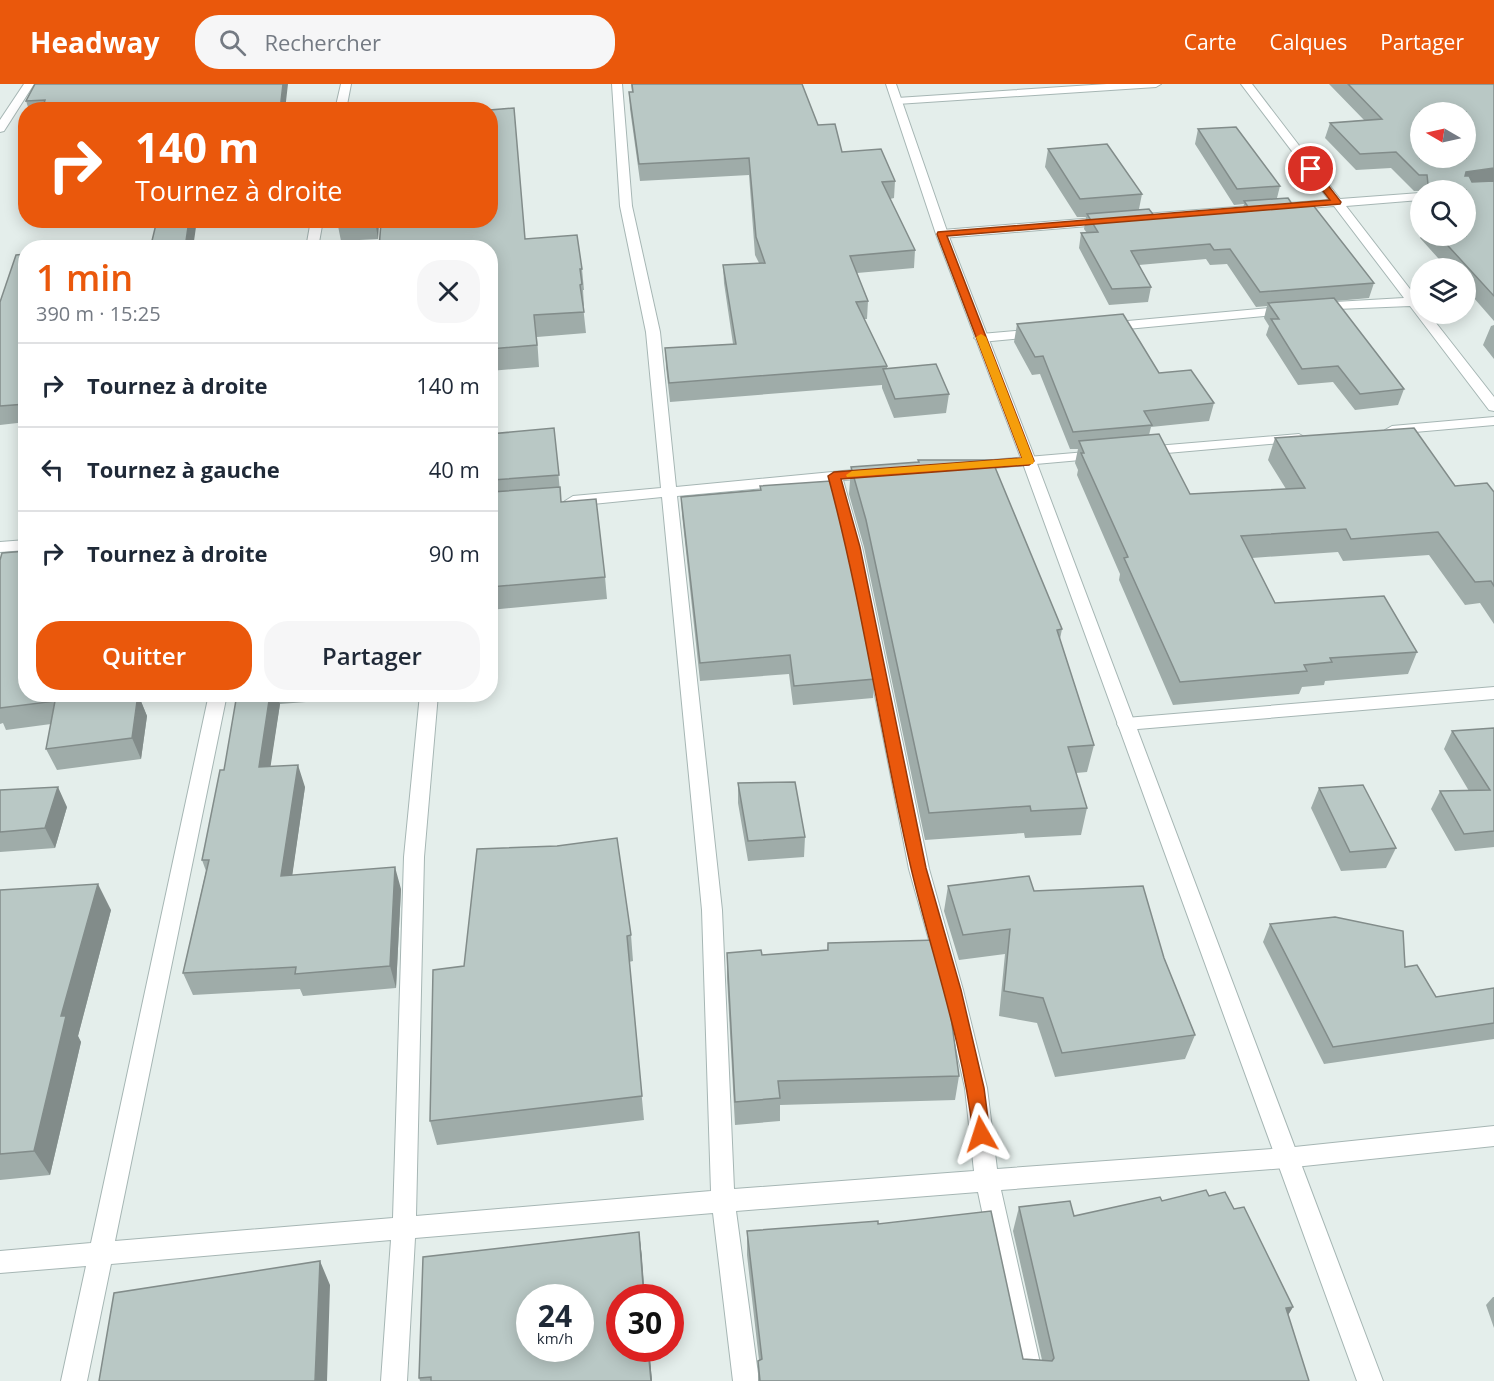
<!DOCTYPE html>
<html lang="fr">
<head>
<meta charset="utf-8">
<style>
  :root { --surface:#fff; --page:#f6f6f7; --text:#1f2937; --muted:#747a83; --line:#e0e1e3; --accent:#ea580c }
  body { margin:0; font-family:"Open Sans",sans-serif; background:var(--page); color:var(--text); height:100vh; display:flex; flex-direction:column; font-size:22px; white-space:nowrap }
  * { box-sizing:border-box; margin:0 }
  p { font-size:20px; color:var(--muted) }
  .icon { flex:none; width:33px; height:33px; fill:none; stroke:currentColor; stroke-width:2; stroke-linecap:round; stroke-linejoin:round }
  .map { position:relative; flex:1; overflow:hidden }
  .drawer { position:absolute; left:18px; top:156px; width:480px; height:462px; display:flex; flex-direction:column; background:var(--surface); border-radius:24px; box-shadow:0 3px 15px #0003 }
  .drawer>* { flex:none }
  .hud { position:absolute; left:18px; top:18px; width:480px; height:126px; border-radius:24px; box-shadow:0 3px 15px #0003; background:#ea580c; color:#fff; overflow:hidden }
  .needle { width:39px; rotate:279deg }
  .controls { position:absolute; left:1410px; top:18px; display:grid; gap:12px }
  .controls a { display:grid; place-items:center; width:66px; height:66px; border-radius:50%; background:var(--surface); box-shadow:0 3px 15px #0003; font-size:30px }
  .speed { position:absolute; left:516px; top:1200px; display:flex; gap:12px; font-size:30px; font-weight:700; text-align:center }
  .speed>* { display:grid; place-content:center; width:78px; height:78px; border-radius:50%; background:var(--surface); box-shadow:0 3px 15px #0003; line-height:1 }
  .speed small { font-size:15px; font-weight:400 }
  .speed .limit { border:9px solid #d22; background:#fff; color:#111 }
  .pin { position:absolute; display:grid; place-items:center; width:51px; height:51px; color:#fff; margin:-26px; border:3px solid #fff; border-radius:50%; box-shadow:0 2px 6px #0007 }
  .me { position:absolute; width:66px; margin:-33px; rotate:354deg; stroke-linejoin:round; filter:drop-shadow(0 0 4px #0008) }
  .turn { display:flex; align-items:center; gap:21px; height:126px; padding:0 18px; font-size:27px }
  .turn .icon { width:78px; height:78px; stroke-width:2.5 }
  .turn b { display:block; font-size:42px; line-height:51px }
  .round { display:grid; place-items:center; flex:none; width:63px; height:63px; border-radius:24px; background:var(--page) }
  .head { display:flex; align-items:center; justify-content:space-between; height:102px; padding:0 18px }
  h1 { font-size:36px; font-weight:600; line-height:45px; color:var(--accent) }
  .action { display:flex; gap:12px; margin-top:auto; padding:12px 18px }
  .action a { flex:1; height:69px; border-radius:24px; background:var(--accent); color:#fff; font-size:24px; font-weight:600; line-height:69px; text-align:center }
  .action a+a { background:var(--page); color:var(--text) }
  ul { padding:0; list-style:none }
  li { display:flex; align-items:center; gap:18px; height:84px; padding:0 18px; border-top:2px solid var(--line) }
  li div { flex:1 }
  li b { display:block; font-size:22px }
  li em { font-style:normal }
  header { display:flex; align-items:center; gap:36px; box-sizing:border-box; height:84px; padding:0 30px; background:var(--accent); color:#fff }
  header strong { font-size:28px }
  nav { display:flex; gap:33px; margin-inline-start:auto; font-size:21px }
  .search { width:420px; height:54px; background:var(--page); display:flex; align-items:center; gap:15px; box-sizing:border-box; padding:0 21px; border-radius:24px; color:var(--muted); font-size:22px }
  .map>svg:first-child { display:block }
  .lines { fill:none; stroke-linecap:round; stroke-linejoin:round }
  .minor-casing { stroke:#a6b6b4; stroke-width:2 }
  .tertiary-casing { stroke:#a6b6b4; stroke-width:2 }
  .minor { fill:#fff; fill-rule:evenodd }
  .tertiary { fill:#fff; fill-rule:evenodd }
  .wall { fill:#9faca9 }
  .shaded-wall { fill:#828c8a }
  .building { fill:#b9c8c5; stroke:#828c8a; stroke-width:1.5; fill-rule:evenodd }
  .route { fill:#ea580c; stroke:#983908; stroke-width:1.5 }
  .slow { fill:#f59e0b }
</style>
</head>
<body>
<header>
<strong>Headway</strong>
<div class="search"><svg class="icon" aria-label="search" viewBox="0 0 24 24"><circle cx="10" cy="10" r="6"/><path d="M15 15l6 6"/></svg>Rechercher</div>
<nav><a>Carte</a><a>Calques</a><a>Partager</a></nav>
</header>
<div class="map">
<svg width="1494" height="1297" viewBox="0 0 1494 1297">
  <rect width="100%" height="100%" fill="#e4eeeb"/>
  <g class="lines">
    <defs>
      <path id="minor" d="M 24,0 L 34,0 L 4,47 L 0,48 L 0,36 Z
        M 341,0 L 351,0 L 346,26 L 335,26 Z
        M 612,0 L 622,0 L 632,122 L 660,248 L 676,403 L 874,384 L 882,389 L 874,394 L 843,396 L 862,463 L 929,785 L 963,906 L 987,1004 L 997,1085 L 1285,1064 L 1494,1042 L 1494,1062 L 1285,1084 L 1001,1106 L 1044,1297 L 1018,1297 L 978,1108 L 736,1127 L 759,1297 L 733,1297 L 713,1129 L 415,1154 L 407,1297 L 381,1297 L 391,1156 L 111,1180 L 87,1297 L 61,1297 L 86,1182 L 0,1189 L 0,1167 L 91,1159 L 209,610 L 227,610 L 115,1157 L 393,1134 L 404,773 L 420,610 L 438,610 L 424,773 L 416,1132 L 711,1107 L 702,826 L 662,413 L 573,422 L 565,417 L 573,412 L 661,404 L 646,248 L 620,122 ZM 828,398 L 846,463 L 909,785 L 943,906 L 965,1004 L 974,1087 L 734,1105 L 722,826 L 677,412 Z
        M 1107,0 L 1161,0 L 1156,3 L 897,20 L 892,17 L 897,14 Z
        M 1241,0 L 1252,0 L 1340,115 L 1420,109 L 1420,116 L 1346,122 L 1420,218 L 1420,230 L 1429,230 L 1494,313 L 1494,327 L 1489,326 L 1410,222 L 1313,226 L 1311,223 L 1313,220 L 1318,219 L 1404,214 L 1334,122 L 1140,137 L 1140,131 L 1144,130 L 1329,116 Z
        M 1108,133 L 1112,134 L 1112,140 L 942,154 L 936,150 L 942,146 Z
        M 311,136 L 323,136 L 318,164 L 306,164 Z
        M 1290,222 L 1295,223 L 1297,226 L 1295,229 L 1106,247 L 1099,243 L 1106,239 Z
        M 1039,245 L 1046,249 L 1044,252 L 981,258 L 974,254 L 981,250 Z
        M 1494,333 L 1494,341 L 1392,350 L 1385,346 L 1392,342 Z
        M 1299,350 L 1306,354 L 1304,357 L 1144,371 L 1137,367 L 1144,363 Z
        M 1098,367 L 1103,368 L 1105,371 L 1103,374 L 970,386 L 963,382 L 970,378 Z
        M 26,456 L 26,466 L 0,468 L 0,458 Z
        M 1494,603 L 1494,615 L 1126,646 L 1120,645 L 1117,640 L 1120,635 L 1126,634 Z"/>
      <path id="tertiary" d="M 886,0 L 896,0 L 948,150 L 1036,377 L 1383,1297 L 1357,1297 L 1022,377 L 936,150 Z"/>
    </defs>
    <use href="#minor" class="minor-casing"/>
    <use href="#tertiary" class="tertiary-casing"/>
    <use href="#minor" class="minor"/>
    <use href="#tertiary" class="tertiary"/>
  </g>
  <path class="wall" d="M 35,0 L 285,26 L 29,26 L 26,17 Z
    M 631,0 L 802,0 L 818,41 L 842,68 L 895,97 L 894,114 L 890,115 L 915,166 L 914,184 L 857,189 L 868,217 L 867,235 L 864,235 L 887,282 L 887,284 L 949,310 L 946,329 L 894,334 L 882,304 L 882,301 L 670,318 L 666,283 L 665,264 L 733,260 L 724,199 L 723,181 L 759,179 L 755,171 L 749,91 L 640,97 L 630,25 L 629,8 L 632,8 Z
    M 1329,0 L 1494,0 L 1494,237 L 1466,205 L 1466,184 L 1447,184 L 1420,154 L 1421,152 L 1466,152 L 1466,106 L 1414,107 L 1391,84 L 1356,86 L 1325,54 L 1330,39 L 1364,36 Z
    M 1198,45 L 1280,102 L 1277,114 L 1294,123 L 1374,199 L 1369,214 L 1336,217 L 1404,305 L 1398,321 L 1355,326 L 1333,298 L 1298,301 L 1266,251 L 1269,242 L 1264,234 L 1267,222 L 1256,223 L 1227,180 L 1210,181 L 1206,175 L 1139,181 L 1151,203 L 1148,218 L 1109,221 L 1079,164 L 1081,149 L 1087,149 L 1084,145 L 1086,133 L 1077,133 L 1045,83 L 1048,65 L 1142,110 L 1139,125 L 1155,133 L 1242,128 L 1244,120 L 1234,121 L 1195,60 Z
    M 26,75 L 26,109 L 20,92 Z
    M 379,136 L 378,155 L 341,157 L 337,137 Z
    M 526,155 L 582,185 L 584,206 L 583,206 L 584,222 L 583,222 L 586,249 L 537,253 L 539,283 L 490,287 L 490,164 Z
    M 26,170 L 26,338 L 0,341 L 0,218 Z
    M 1017,240 L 1159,289 L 1214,319 L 1209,337 L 1151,343 L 1149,351 L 1190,410 L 1286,405 L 1268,376 L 1275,354 L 1455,402 L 1494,408 L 1494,540 L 1480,519 L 1465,521 L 1429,471 L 1343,477 L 1338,468 L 1252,474 L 1275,519 L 1417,568 L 1408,590 L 1325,597 L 1324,601 L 1302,603 L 1299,610 L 1173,621 L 1119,496 L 1120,490 L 1077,391 L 1078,386 L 1075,379 L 1078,365 L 1070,365 L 1040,290 L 1032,291 L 1014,258 Z
    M 1494,241 L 1494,275 L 1483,261 L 1491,242 Z
    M 554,344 L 561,418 L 605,493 L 607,515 L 490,526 L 490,424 L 493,424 L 494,408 L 492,396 Z
    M 918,376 L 1062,545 L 1060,555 L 1094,661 L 1087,688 L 1076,689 L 1087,724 L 1081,751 L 1025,754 L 1024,749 L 925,756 L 864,463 L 849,410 L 851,383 L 918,378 Z
    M 760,402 L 875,595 L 873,614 L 793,621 L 789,590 L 700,597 L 682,431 L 681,413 L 760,406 Z
    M 0,476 L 26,610 L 125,610 L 125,612 L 138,610 L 147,632 L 141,675 L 57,686 L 46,665 L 51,640 L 6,646 L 3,639 L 0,640 Z
    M 237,610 L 307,610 L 306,618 L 280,620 L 270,682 L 305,703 L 292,791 L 401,805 L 396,904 L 303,912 L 300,905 L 193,911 L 183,889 L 206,787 L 202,776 L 224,686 Z
    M 1494,644 L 1494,763 L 1455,767 L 1431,725 L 1440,707 L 1469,707 L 1444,665 L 1452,647 Z
    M 738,699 L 805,753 L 804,773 L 748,777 L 738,719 Z
    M 1319,704 L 1396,764 L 1386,784 L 1341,787 L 1311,724 Z
    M 67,723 L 55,764 L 0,768 L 0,748 Z
    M 948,802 L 1164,874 L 1195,951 L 1185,975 L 1055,993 L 1037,939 L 999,932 L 1005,870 L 959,876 L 944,827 Z
    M 0,806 L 111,826 L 78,952 L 81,958 L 50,1091 L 0,1096 Z
    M 1270,840 L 1405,883 L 1436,913 L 1494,904 L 1494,955 L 1324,980 L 1263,858 Z
    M 631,851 L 633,877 L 629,878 L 644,1036 L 437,1061 L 430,1037 L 464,882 Z
    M 828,859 L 959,992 L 955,1016 L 780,1021 L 780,1037 L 735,1041 L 727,894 L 727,869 L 762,871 L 827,866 Z
    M 1209,1112 L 1234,1125 L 1293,1223 L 1288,1231 L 1309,1297 L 758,1297 L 758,1277 L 759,1276 L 747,1171 L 747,1147 L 878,1140 L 1023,1275 L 1042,1276 L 1013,1147 L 1019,1123 L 1074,1132 L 1162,1117 Z
    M 639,1148 L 642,1174 L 620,1264 L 649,1264 L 652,1297 L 420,1297 L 419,1294 Z
    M 1493,1213 L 1494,1213 L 1494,1244 L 1486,1221 Z"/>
  <path class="shaded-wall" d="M 283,0 L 288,0 L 285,26 L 280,26 Z
    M 1494,84 L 1494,100 L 1461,104 L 1466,88 Z
    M 189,136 L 197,136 L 193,164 L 185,164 Z
    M 375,136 L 379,136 L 378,155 Z
    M 113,610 L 125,610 L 121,635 L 112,613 Z
    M 138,610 L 147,632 L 141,675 L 132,654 Z
    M 270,610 L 277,610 L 280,620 L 267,706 L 259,683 Z
    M 304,610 L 307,610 L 306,618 Z
    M 298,681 L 305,703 L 289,814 L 281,792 Z
    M 58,703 L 67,723 L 55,764 L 45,744 Z
    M 395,783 L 401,805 L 396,904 L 390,882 Z
    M 98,800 L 111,826 L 78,952 L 81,958 L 50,1091 L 34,1067 L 61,932 Z
    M 639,1148 L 642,1174 L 645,1214 L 644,1214 Z
    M 320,1177 L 330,1201 L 327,1297 L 315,1297 Z
    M 1293,1223 L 1279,1246 L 1286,1224 Z
    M 648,1264 L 649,1264 L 652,1297 L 651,1297 Z"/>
  <path class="building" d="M 35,0 L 283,0 L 280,26 L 42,26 L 45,16 L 26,17 Z
    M 632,0 L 802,0 L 818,41 L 835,40 L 842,68 L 881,65 L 895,97 L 882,98 L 915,166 L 850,172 L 868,217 L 856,218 L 887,282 L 669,299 L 665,264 L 736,260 L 723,181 L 765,179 L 756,153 L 749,74 L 639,80 L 629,8 L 633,8 Z
    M 1348,0 L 1494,0 L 1494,84 L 1466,88 L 1465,92 L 1469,92 L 1472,98 L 1494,97 L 1494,212 L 1439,152 L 1466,152 L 1466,106 L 1434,106 L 1428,100 L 1427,91 L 1419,91 L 1396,68 L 1360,70 L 1330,39 L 1382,35 ZM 1420,28 L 1466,28 L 1466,74 L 1420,74 Z
    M 514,24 L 525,155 L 577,151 L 582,185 L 580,185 L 582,200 L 580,201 L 584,228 L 534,231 L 537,261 L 490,265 L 490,164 L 379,164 L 381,139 L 410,136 L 490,136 L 490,26 Z
    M 1236,43 L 1280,102 L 1237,105 L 1198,45 Z
    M 1107,60 L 1142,110 L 1080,115 L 1048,65 Z
    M 26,75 L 26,92 L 20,92 Z
    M 1288,114 L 1294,123 L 1313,121 L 1374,199 L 1260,208 L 1230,165 L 1214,166 L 1210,160 L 1131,167 L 1151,203 L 1112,205 L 1081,149 L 1098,148 L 1087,130 L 1149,125 L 1155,133 L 1251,127 L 1244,117 Z
    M 157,136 L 189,136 L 185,164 L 119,164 L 151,161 Z
    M 26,170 L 26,320 L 0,322 L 0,218 L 16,171 Z
    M 1334,214 L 1404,305 L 1360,310 L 1338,282 L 1302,285 L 1271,235 L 1279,235 L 1268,219 Z
    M 1123,230 L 1159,289 L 1191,286 L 1214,319 L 1144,327 L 1152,341 L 1073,348 L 1043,272 L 1035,273 L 1017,240 Z
    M 936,280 L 949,310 L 895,315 L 883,285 Z
    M 554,344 L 559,391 L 492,396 L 490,350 Z
    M 1414,344 L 1455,402 L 1487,399 L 1494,408 L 1494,502 L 1491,497 L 1475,498 L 1438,448 L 1351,455 L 1346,445 L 1241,452 L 1275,519 L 1384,512 L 1417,568 L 1330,574 L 1332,578 L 1304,581 L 1307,587 L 1180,598 L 1124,474 L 1128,473 L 1081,369 L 1084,369 L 1079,357 L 1159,350 L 1190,410 L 1305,404 L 1275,354 Z
    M 918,376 L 992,376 L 1062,545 L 1057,546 L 1094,661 L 1068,663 L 1087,724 L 1031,727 L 1030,722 L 929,729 L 866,436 L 851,383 L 919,378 Z
    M 831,397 L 845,445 L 875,595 L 794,602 L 790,571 L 700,579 L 681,413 L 761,406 L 760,402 Z
    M 560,403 L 561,418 L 596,415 L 605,493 L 490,503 L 490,424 L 493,424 L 492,408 Z
    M 26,467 L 26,610 L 113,610 L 112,613 L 138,610 L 132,654 L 46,665 L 55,617 L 0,624 L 0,476 L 2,469 Z
    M 237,610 L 270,610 L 259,683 L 298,681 L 281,792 L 395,783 L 390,882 L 295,890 L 296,883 L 183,889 L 209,776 L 202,776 L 220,686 L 224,686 Z
    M 1494,644 L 1494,747 L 1464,750 L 1440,707 L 1490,706 L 1452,647 Z
    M 795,698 L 805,753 L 748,757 L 738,699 Z
    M 1363,701 L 1396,764 L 1350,768 L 1319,704 Z
    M 58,703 L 45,744 L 0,748 L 0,706 Z
    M 617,754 L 631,851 L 627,852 L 642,1012 L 430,1037 L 433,886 L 464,882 L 477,765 L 557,762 Z
    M 1029,792 L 1034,807 L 1143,802 L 1164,874 L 1195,951 L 1062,969 L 1043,914 L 1004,907 L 1010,845 L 963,851 L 948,802 Z
    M 98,800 L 61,932 L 66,932 L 34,1067 L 0,1070 L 0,806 Z
    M 1335,833 L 1403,847 L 1405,883 L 1417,881 L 1436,913 L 1494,904 L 1494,939 L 1333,963 L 1270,840 Z
    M 937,856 L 944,881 L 959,992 L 778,997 L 780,1014 L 735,1018 L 727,869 L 761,866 L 762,871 L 828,866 L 828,859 Z
    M 1206,1106 L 1209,1112 L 1225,1108 L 1234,1125 L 1244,1123 L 1293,1223 L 1286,1224 L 1309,1297 L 760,1297 L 758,1277 L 762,1275 L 747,1147 L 878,1137 L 878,1140 L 991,1127 L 1023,1275 L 1052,1277 L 1054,1274 L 1019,1123 L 1070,1117 L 1074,1132 L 1160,1113 L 1162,1117 Z
    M 639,1148 L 644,1214 L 620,1214 L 620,1264 L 648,1264 L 651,1297 L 431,1297 L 431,1293 L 419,1294 L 423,1173 ZM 530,1214 L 580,1214 L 580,1264 L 530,1264 Z
    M 320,1177 L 315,1297 L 99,1297 L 114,1209 Z"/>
  <path class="route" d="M 1308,83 L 1314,83 L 1341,118 L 1340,120 L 947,152 L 1034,377 L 1029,381 L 841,395 L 860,463 L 926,784 L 961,906 L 984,1004 L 990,1050 L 987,1056 L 981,1058 L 975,1056 L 973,1050 C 963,959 932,873 911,784 C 881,654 863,521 828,392 L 834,388 L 1022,374 L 937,150 L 938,148 L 1330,116 L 1306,85 Z"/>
  <path class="slow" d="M 981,250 L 986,253 L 1034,377 L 1033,380 L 847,393 L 846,391 L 852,387 L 1022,374 L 976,253 Z"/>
</svg>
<div class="controls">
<a><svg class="needle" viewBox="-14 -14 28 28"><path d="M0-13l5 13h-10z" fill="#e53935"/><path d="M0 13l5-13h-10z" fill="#747a83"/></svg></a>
<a><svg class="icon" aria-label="search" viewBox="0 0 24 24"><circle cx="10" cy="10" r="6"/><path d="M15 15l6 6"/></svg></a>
<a><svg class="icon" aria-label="layers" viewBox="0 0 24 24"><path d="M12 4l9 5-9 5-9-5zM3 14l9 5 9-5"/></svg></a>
</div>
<div class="speed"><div>24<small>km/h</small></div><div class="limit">30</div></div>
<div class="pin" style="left:1311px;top:85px;background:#d93025"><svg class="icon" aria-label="arrive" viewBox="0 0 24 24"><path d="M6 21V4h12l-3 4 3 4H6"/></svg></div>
<svg class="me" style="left:981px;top:1050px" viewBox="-20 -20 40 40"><path d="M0-17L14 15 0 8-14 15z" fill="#ea580c" stroke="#fff" stroke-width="4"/></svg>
<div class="hud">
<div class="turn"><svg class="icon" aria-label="right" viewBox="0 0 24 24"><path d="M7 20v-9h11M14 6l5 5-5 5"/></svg><div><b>140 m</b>Tournez à droite</div></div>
</div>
<section class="drawer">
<div class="head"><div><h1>1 min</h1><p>390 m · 15:25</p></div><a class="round"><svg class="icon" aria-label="close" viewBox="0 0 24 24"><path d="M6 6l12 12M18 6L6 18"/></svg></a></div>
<ul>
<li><svg class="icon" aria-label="right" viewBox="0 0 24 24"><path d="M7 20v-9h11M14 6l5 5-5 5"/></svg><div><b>Tournez à droite</b></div><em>140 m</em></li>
<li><svg class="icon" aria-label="left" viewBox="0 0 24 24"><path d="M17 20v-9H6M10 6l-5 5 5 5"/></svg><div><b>Tournez à gauche</b></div><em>40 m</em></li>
<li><svg class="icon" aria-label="right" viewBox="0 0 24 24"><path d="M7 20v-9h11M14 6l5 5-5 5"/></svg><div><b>Tournez à droite</b></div><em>90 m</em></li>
</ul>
<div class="action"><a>Quitter</a><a>Partager</a></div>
</section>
</div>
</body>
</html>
